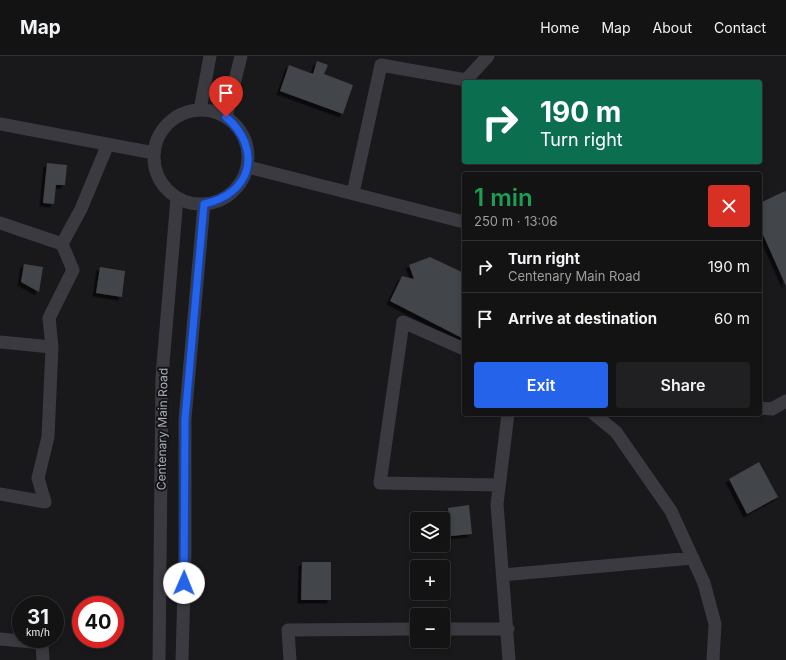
<!DOCTYPE html>
<html lang="en">
<head>
<meta charset="utf-8">
<style>
  :root { --surface:#131314; --page:#202022; --text:#f1f3f6; --muted:#9d9ea0; --line:#323234; --accent:#2563eb }
  body { margin:0; font-family:Inter,sans-serif; background:var(--page); color:var(--text); height:100vh; display:flex; flex-direction:column; font-size:15px; white-space:nowrap }
  * { box-sizing:border-box; margin:0 }
  p { font-size:13px; color:var(--muted) }
  .icon { flex:none; width:22px; height:22px; fill:none; stroke:currentColor; stroke-width:2; stroke-linecap:round; stroke-linejoin:round }
  .map { position:relative; flex:1; overflow:hidden }
  .sheet { position:absolute; left:462px; top:116px; width:300px; height:244px; display:flex; flex-direction:column; background:var(--surface); border-radius:4px; box-shadow:0 2px 6px #0003,0 0 0 1px var(--line) }
  .sheet>* { flex:none }
  .top-card { position:absolute; left:462px; top:24px; width:300px; height:84px; border-radius:4px; box-shadow:0 2px 6px #0003,0 0 0 1px var(--line); background:#0b6e4f; color:#fff; overflow:hidden }
  .buttons { position:absolute; left:410px; top:456px; display:grid; gap:8px }
  .buttons a { display:grid; place-items:center; width:40px; height:40px; border-radius:4px; background:var(--surface); box-shadow:0 2px 6px #0003,0 0 0 1px var(--line); font-size:20px }
  .speed { position:absolute; left:12px; top:540px; display:flex; gap:8px; font-size:20px; font-weight:700; text-align:center }
  .speed>* { display:grid; place-content:center; width:52px; height:52px; border-radius:50%; background:var(--surface); box-shadow:0 2px 6px #0003,0 0 0 1px var(--line); line-height:1 }
  .speed small { font-size:10px; font-weight:400 }
  .speed .limit { border:6px solid #d22; background:#fff; color:#111 }
  .pin { position:absolute; display:grid; place-items:center; width:34px; height:34px; color:#fff; margin:-41px -17px; border-radius:50% 50% 50% 0; rotate:-45deg; box-shadow:0 0 4px #0007 }
  .pin .icon { rotate:45deg }
  .me { position:absolute; width:44px; margin:-22px; rotate:1deg; stroke-linejoin:round; filter:drop-shadow(0 0 3px #0008) }
  .turn { display:flex; align-items:center; gap:14px; height:84px; padding:0 12px; font-size:18px }
  .turn .icon { width:52px; height:52px; stroke-width:2.5 }
  .turn b { display:block; font-size:28px; line-height:34px }
  .round { display:grid; place-items:center; flex:none; width:42px; height:42px; border-radius:4px; background:var(--page) }
  .summary { display:flex; align-items:center; justify-content:space-between; height:68px; padding:0 12px }
  h1 { font-size:24px; font-weight:600; line-height:30px; color:#1e9e55 }
  .action { display:flex; gap:8px; margin-top:auto; padding:8px 12px }
  .action a { flex:1; height:46px; border-radius:4px; background:var(--accent); color:#fff; font-size:16px; font-weight:600; line-height:46px; text-align:center }
  .action a+a { background:var(--page); color:var(--text) }
  ul { padding:0; list-style:none }
  li { display:flex; align-items:center; gap:12px; height:52px; padding:0 12px; border-top:1px solid var(--line) }
  li div { flex:1 }
  li b { display:block; font-size:15px }
  li em { font-style:normal }
  header { display:flex; align-items:center; gap:24px; box-sizing:border-box; height:56px; padding:0 20px; background:var(--surface); border-bottom:1px solid var(--line) }
  header strong { font-size:19px }
  nav { display:flex; gap:22px; margin-inline-start:auto; font-size:14px }
  .map>svg:first-child { display:block }
  .building { fill:#434448; filter:url(#shadow) }
  .lines { fill:none; stroke-linecap:round; stroke-linejoin:round }
  .minor { stroke:#3a3a40; stroke-width:13 }
  .route-casing { stroke:#184099; stroke-width:10 }
  .route { stroke:#2563eb; stroke-width:7 }
  .labels { text-anchor:middle; dominant-baseline:central; stroke-width:4; stroke-linejoin:round; paint-order:stroke }
  .street-label { font-size:12px; fill:#abafba; stroke:#141416 }
</style>
</head>
<body>
<header>
<strong>Map</strong>
<nav><a>Home</a><a>Map</a><a>About</a><a>Contact</a></nav>
</header>
<div class="map">
<svg width="786" height="604" viewBox="0 0 786 604">
  <defs>
    <filter id="shadow"><feDropShadow dx="-3.5" dy="3.5" stdDeviation="0" flood-color="#0009"/></filter>
  </defs>
  <rect width="100%" height="100%" fill="#19191b"/>
  <path class="building" d="M 317,5 L 328,9 L 324,18 L 353,29 L 343,58 L 280,35 L 289,9 L 313,18 Z
    M 47,107 L 67,109 L 65,129 L 56,129 L 54,148 L 43,147 Z
    M 785,135 L 786,137 L 786,230 L 760,172 L 760,147 Z
    M 430,201 L 464,217 L 464,283 L 390,245 L 402,220 L 414,223 L 409,209 Z
    M 24,208 L 43,211 L 39,236 L 21,226 Z
    M 100,211 L 125,215 L 122,241 L 96,237 Z
    M 759,406 L 778,441 L 747,458 L 729,423 Z
    M 469,449 L 472,478 L 451,480 L 448,452 Z
    M 302,506 L 331,506 L 331,544 L 301,544 Z"/>
  <g class="lines">
    <path class="minor" d="M154 101a47 47 0 1 1 94 0a47 47 0 1 1-94 0Z
      M 200,54 L 210,0
      M 226,61 L 241,0
      M 0,68 L 154,97
      M 248,111 L 464,166
      M 353,137 L 381,9 L 466,24 L 488,0
      M 0,167 L 62,188 L 81,153 L 108,88
      M 0,286 L 52,291
      M 464,293 L 403,266 L 380,427 L 499,429
      M 760,352 L 772,353 L 786,345
      M 508,358 L 497,448 L 509,604
      M 594,358 L 616,376 L 671,455 L 704,527 L 715,568 L 713,604
      M 0,438 L 45,446 L 38,422 L 48,381 L 52,291 L 49,262 L 73,214 L 62,188
      M 503,519 L 693,502
      M 443,573 L 508,573
      M 0,583 L 42,587 L 43,604
      M 159,604 L 162,320 L 177,142
      M 182,604 L 185,497 L 185,363 L 204,148
      M 290,604 L 288,574 L 417,573"/>
  </g>
  <g class="lines">
    <defs>
      <path id="route" d="M 184,527 L 185,363 L 204,148 C 252,138 263,93 226,61"/>
    </defs>
    <use href="#route" class="route-casing"/>
    <use href="#route" class="route"/>
  </g>
  <g class="labels">
    <g class="street-label">
      <text transform="translate(162 373) rotate(-89)">Centenary Main Road</text>
    </g>
  </g>
</svg>
<div class="buttons">
<a><svg class="icon" aria-label="layers" viewBox="0 0 24 24"><path d="M12 4l9 5-9 5-9-5zM3 14l9 5 9-5"/></svg></a>
<a>+</a>
<a>−</a>
</div>
<div class="speed"><div>31<small>km/h</small></div><div class="limit">40</div></div>
<div class="pin" style="left:226px;top:61px;background:#d93025"><svg class="icon" aria-label="arrive" viewBox="0 0 24 24"><path d="M6 21V4h12l-3 4 3 4H6"/></svg></div>
<svg class="me" style="left:184px;top:527px" viewBox="-20 -20 40 40"><circle r="19" fill="#fff"/><path d="M0-13L10 11 0 6-10 11z" fill="#2563eb"/></svg>
<div class="top-card">
<div class="turn"><svg class="icon" aria-label="right" viewBox="0 0 24 24"><path d="M7 20v-9h11M14 6l5 5-5 5"/></svg><div><b>190 m</b>Turn right</div></div>
</div>
<section class="sheet">
<div class="summary"><div><h1>1 min</h1><p>250 m · 13:06</p></div><a class="round" style="background:#d93025;color:#fff"><svg class="icon" aria-label="close" viewBox="0 0 24 24"><path d="M6 6l12 12M18 6L6 18"/></svg></a></div>
<ul>
<li><svg class="icon" aria-label="right" viewBox="0 0 24 24"><path d="M7 20v-9h11M14 6l5 5-5 5"/></svg><div><b>Turn right</b><p>Centenary Main Road</p></div><em>190 m</em></li>
<li><svg class="icon" aria-label="arrive" viewBox="0 0 24 24"><path d="M6 21V4h12l-3 4 3 4H6"/></svg><div><b>Arrive at destination</b></div><em>60 m</em></li>
</ul>
<div class="action"><a>Exit</a><a>Share</a></div>
</section>
</div>
</body>
</html>
